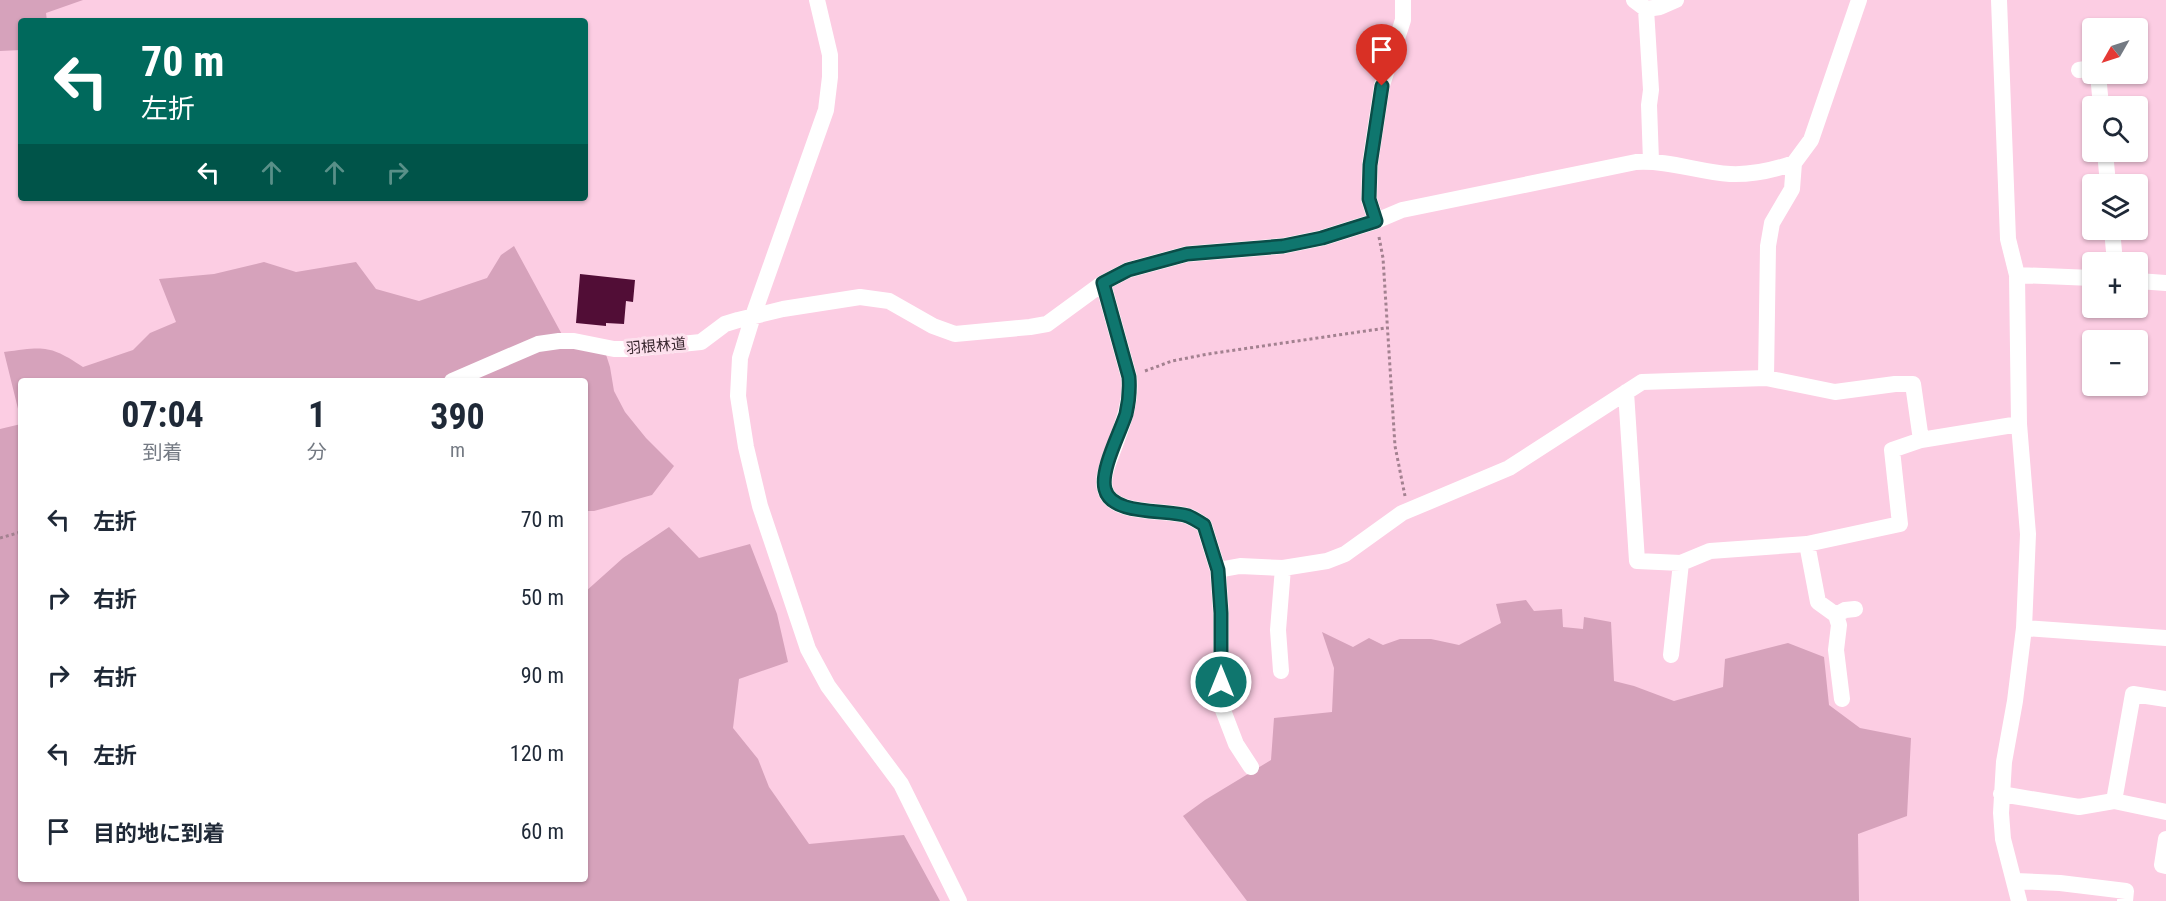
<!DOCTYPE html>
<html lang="ja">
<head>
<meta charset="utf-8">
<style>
  :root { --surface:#fff; --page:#f6f6f7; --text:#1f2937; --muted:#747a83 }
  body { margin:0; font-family:"Roboto Condensed","Noto Sans JP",sans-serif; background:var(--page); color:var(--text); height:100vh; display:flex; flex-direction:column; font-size:22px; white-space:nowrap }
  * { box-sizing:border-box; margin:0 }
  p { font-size:20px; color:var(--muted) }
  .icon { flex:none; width:33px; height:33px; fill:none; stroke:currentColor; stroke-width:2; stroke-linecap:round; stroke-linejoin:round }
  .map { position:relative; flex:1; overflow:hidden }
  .side { position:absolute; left:18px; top:378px; width:570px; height:504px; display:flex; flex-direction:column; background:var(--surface); border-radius:6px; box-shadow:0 2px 4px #0004 }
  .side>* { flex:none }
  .top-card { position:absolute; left:18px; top:18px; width:570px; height:183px; border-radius:6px; box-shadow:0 2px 4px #0004; background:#00695c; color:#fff; overflow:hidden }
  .needle { width:39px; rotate:231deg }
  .tools { position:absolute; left:2082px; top:18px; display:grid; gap:12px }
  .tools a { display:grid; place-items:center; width:66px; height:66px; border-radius:6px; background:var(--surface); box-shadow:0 2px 4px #0004; font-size:30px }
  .pin { position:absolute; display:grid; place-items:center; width:51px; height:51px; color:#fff; margin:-62px -26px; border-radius:50% 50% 50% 0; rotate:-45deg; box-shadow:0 0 6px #0007 }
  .pin .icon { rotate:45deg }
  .me { position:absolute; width:66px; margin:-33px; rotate:0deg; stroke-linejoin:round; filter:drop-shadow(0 0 4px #0008) }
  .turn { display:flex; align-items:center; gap:21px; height:126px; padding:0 24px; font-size:27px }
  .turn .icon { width:78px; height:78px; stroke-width:2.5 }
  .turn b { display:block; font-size:42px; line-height:51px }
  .lanes { display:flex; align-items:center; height:57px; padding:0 24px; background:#0003; justify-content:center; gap:30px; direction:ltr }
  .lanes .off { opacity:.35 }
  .eta { display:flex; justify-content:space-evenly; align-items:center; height:102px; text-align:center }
  .eta b { font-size:36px; font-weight:700; line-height:42px }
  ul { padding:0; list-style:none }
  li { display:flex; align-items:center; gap:18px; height:78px; padding:0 24px }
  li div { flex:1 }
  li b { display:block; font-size:22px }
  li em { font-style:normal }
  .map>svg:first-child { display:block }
  .green { fill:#d6a2bb }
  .building { fill:#510d36 }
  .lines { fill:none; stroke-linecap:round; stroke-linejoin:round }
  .path { stroke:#a38190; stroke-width:3; stroke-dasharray:3 3; stroke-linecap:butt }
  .minor { stroke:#fff; stroke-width:16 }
  .route-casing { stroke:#0a4d48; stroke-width:15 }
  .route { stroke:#0f766e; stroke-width:10 }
  .labels { text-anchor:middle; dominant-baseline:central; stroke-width:6; stroke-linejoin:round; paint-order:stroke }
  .street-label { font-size:15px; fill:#3a2830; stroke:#fde0ed }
</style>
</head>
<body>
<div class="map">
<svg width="2166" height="901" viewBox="0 0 2166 901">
  <rect width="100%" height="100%" fill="#fccde3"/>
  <path class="green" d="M 0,0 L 83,0 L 46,13 L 47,21 L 21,21 L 21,50 L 0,51 Z
    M 514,246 L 565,340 L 601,339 L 610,367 L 614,391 L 625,412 L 646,438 L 674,466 L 652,495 L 594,511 L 585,511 L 585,381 L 21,381 L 21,421 L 4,352 C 43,347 49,344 83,367 L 133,350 L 150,333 L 176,322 L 159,279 L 214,274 L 264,262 L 296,272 L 356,262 L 376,289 L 419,301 L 487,278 L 501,255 Z
    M 21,424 L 21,879 L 585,879 L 585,592 L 623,558 L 669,527 L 699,558 L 750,544 L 777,614 L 788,662 L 739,679 L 733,728 L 758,759 L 769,787 L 809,844 L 904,835 L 940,901 L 0,901 L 0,429 Z
    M 1526,600 L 1534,611 L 1562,609 L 1563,627 L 1583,629 L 1584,617 L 1611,622 L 1614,681 L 1634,686 L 1674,701 L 1723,687 L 1725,659 L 1788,643 L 1824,657 L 1829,705 L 1860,728 L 1911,738 L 1907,816 L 1858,834 L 1859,901 L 1247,901 L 1183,816 L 1205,800 L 1271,760 L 1274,718 L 1332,712 L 1334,668 L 1322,632 L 1353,647 L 1369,638 L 1383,645 L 1400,639 L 1431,639 L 1459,645 L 1501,623 L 1496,604 Z"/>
  <path class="building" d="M 580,274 L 635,280 L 633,302 L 626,301 L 624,324 L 606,323 L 606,326 L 576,323 Z"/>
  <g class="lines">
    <path class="path" d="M 1379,237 L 1383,258 L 1395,446 L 1405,496
      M 1145,371 L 1172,361 L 1208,354 L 1386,328
      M 0,538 L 21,532"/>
    <path class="minor" d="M 817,0 L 830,55 L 830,77 L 826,110 L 753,316 L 740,358 L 738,396 L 746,447 L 760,506 L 808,649 L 828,686 L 901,784 L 959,901
      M 1634,0 L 1646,9 L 1651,90 L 1649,105 L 1651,161
      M 1999,0 L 2008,239 L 2017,275 L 2019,424 L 2028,534 L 2024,628 L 2015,701 L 2004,762 L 2001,813 L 2003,839 L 2019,901
      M 1646,9 L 1660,7 L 1676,0
      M 2079,70 L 2092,68
      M 2098,74 L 2101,106
      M 2105,152 L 2108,184
      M 1376,221 L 1369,199 L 1370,164 L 1382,85 L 1403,20 L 1403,0
      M 2112,230 L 2115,262
      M 2017,275 L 2092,278
      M 2138,281 L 2166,283
      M 1103,283 L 1129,377 C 1132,404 1121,428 1112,453 C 1108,464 1102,477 1105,489 C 1111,516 1166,509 1188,516 C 1193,518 1199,522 1204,525 L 1218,570 L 1221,613 L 1221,705 L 1236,744 L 1251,767
      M 1766,378 L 1768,246 L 1772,223 L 1792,189 L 1794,163 L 1811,140 L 1859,0
      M 452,381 L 538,344 L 559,341 L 574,341 L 614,349 L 631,349 L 701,342 L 725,324 L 738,320 L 783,309 L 860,297 L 889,301 L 933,326 L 955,334 L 1030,327 L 1047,324 L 1103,283 L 1128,270 L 1187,254 L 1283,246 L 1322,238 L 1376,221 L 1402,210 L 1636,162 C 1669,160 1698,172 1730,174 C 1752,175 1774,170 1794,163
      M 1626,392 L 1637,561 L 1681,563 L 1710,551 L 1807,544 L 1900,524 L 1892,450 L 1921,440 L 2019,424
      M 1807,544 L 1818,602 L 1836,615 L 1839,625 L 1836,650 L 1842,699
      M 1218,570 L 1240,566 L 1283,568 L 1327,561 L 1345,554 L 1402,513 L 1509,468 L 1642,382 L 1766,378 L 1835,392 L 1895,384 L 1913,384 L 1921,440
      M 1836,615 L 1845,610 L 1855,609
      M 2024,628 L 2166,638
      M 1671,655 L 1681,563
      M 1281,671 L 1278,630 L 1283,568
      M 2001,794 L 2079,807 L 2114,801 L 2166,812
      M 2114,801 L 2133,694 L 2166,699
      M 2166,839 L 2162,865 L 2166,866
      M 2015,881 L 2060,883 L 2126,891 L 2125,901"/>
  </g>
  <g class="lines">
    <defs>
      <path id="route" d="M 1221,682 L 1221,613 L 1218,570 L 1204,525 C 1199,522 1193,518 1188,516 C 1166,509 1111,516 1105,489 C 1100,470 1120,433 1126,414 C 1129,401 1130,390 1129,377 L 1103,283 L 1128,270 L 1187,254 L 1283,246 L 1322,238 L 1376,221 L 1369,199 L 1370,165 L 1382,86"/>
    </defs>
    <use href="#route" class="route-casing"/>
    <use href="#route" class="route"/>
  </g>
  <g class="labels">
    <g class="street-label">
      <text transform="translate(656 346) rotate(-5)">羽根林道</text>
    </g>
  </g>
</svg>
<div class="tools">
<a><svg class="needle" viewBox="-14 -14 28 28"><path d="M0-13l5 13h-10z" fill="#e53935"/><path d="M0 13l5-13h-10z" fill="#747a83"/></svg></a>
<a><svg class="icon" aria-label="search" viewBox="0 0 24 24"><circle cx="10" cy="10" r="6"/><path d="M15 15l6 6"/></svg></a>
<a><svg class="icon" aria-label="layers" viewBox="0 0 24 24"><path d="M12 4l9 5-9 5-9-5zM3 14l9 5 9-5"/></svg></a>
<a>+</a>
<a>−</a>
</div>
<div class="pin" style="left:1382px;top:86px;background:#d93025"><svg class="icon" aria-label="arrive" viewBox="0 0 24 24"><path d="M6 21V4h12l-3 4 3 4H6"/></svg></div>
<svg class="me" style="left:1221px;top:682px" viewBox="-20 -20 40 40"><circle r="17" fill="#0f766e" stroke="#fff" stroke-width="3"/><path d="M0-11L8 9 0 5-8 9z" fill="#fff"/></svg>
<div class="top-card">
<div class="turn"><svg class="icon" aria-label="left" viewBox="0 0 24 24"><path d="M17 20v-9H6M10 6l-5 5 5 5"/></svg><div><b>70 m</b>左折</div></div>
<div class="lanes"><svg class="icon" aria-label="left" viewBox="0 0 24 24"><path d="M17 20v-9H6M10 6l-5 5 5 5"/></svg><svg class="icon off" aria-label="ahead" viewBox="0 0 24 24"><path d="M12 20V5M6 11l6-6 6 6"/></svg><svg class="icon off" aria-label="ahead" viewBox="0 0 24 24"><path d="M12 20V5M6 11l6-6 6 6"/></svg><svg class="icon off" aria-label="right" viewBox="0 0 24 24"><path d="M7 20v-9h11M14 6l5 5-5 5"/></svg></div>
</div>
<section class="side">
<div class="eta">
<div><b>07:04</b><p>到着</p></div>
<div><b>1</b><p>分</p></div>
<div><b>390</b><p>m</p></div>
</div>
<ul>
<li><svg class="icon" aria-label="left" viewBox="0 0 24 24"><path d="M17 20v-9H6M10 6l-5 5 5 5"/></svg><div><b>左折</b></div><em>70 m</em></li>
<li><svg class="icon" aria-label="right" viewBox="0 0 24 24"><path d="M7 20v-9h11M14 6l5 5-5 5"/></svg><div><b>右折</b></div><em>50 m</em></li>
<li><svg class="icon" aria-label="right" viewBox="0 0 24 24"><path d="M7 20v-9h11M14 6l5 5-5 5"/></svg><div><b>右折</b></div><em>90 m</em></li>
<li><svg class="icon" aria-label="left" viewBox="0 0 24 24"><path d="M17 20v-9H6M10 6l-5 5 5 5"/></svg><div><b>左折</b></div><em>120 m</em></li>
<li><svg class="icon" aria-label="arrive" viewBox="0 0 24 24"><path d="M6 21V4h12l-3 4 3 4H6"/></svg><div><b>目的地に到着</b></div><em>60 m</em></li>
</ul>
</section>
</div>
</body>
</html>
